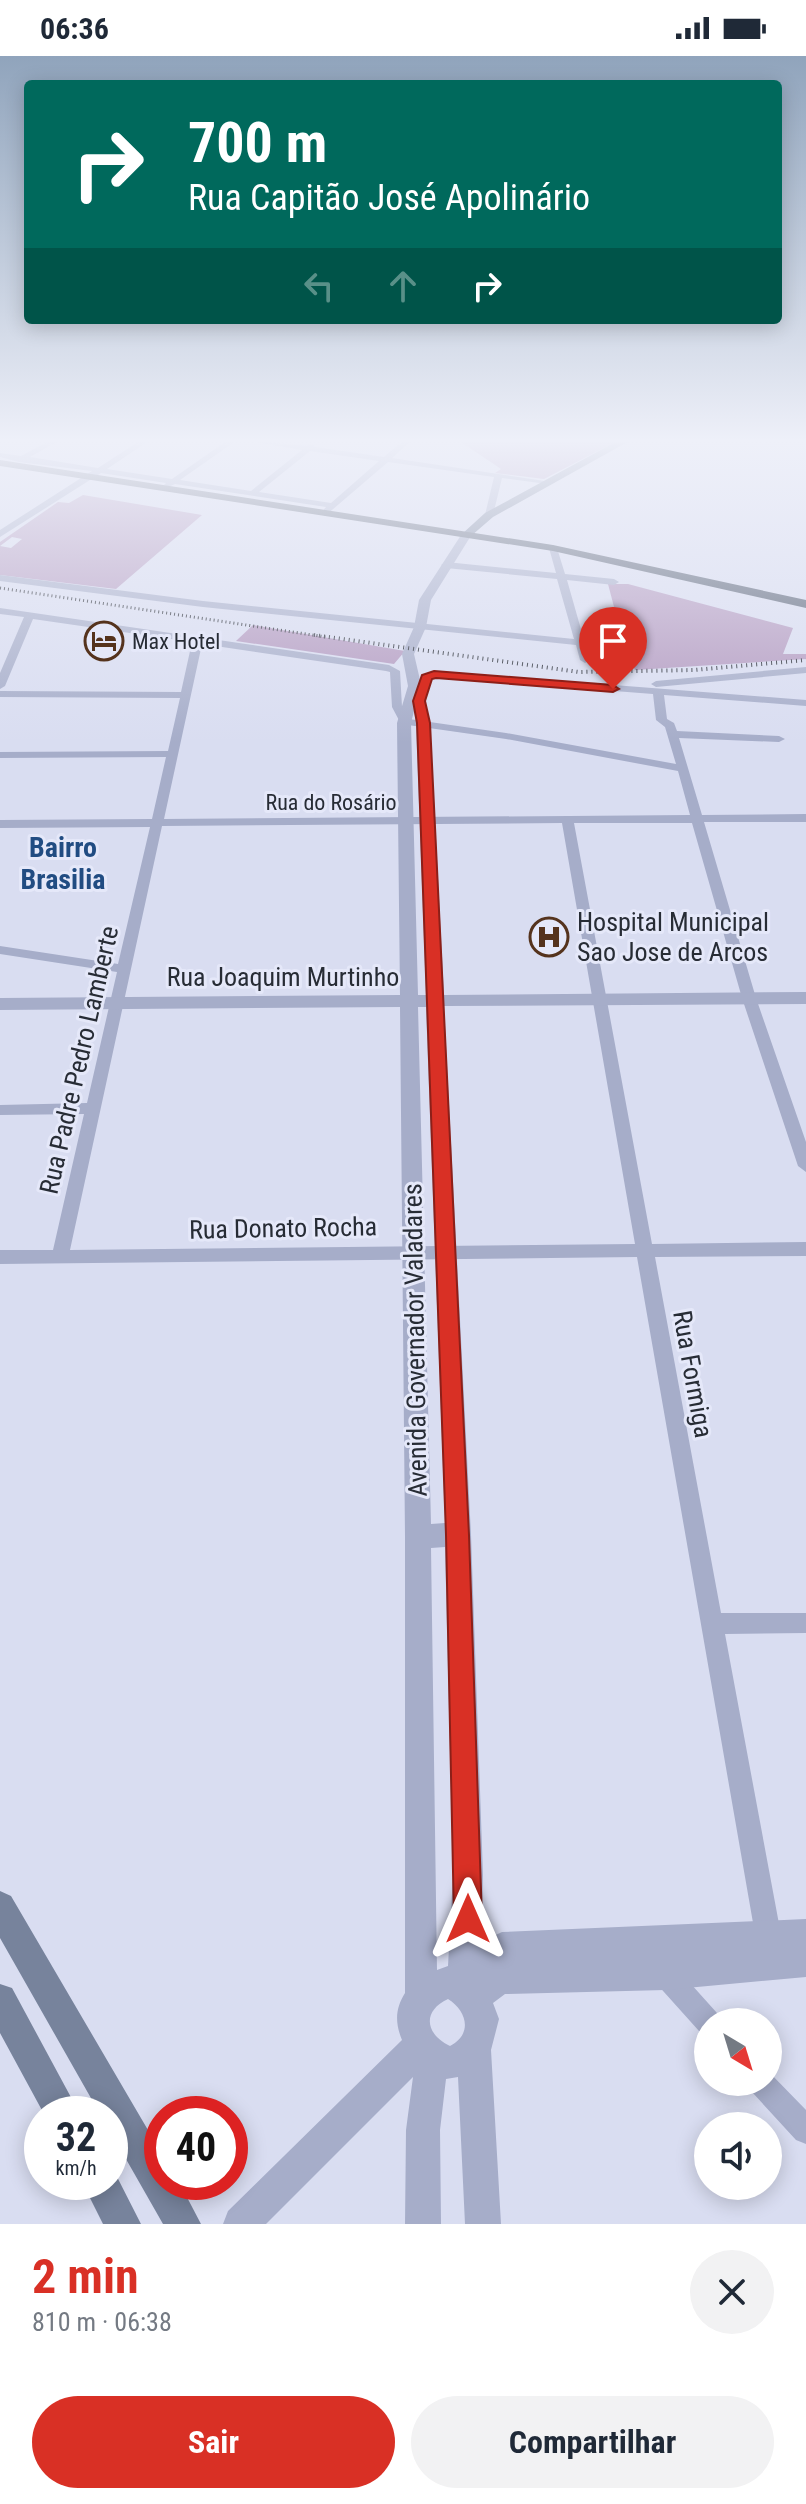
<!DOCTYPE html>
<html lang="pt">
<head>
<meta charset="utf-8">
<style>
  :root { --surface:#fff; --page:#f2f2f3; --text:#1f2937; --muted:#747a83; --accent:#d93025 }
  body { margin:0; font-family:"Roboto Condensed",sans-serif; background:var(--page); color:var(--text); height:100vh; display:flex; flex-direction:column; font-size:30px; white-space:nowrap }
  * { box-sizing:border-box; margin:0 }
  p { font-size:26px; color:var(--muted) }
  .icon { flex:none; width:44px; height:44px; fill:none; stroke:currentColor; stroke-width:2; stroke-linecap:round; stroke-linejoin:round }
  .map { position:relative; height:2168px; overflow:hidden }
  .panel { display:flex; flex-direction:column; background:var(--surface); flex:1 }
  .panel>* { flex:none }
  .hud { position:absolute; left:24px; top:24px; width:758px; height:244px; border-radius:8px; box-shadow:0 4px 20px #0003; background:#00695c; color:#fff; overflow:hidden }
  .needle { width:52px; rotate:142deg }
  .fabs { position:absolute; left:694px; top:1952px; display:grid; gap:16px }
  .fabs a { display:grid; place-items:center; width:88px; height:88px; border-radius:50%; background:var(--surface); box-shadow:0 4px 20px #0003; font-size:40px }
  .speed { position:absolute; left:24px; top:2040px; display:flex; gap:16px; font-size:40px; font-weight:700; text-align:center }
  .speed>* { display:grid; place-content:center; width:104px; height:104px; border-radius:50%; background:var(--surface); box-shadow:0 4px 20px #0003; line-height:1 }
  .speed small { font-size:20px; font-weight:400 }
  .speed .limit { border:12px solid #d22; background:#fff; color:#111 }
  .pin { position:absolute; display:grid; place-items:center; width:68px; height:68px; color:#fff; margin:-82px -34px; border-radius:50% 50% 50% 0; rotate:-45deg; box-shadow:0 0 8px #0007 }
  .pin .icon { rotate:45deg }
  .me { position:absolute; width:88px; margin:-44px; rotate:0deg; stroke-linejoin:round; filter:drop-shadow(0 0 6px #0008) }
  .turn { display:flex; align-items:center; gap:28px; height:168px; padding:0 32px; font-size:36px }
  .turn .icon { width:104px; height:104px; stroke-width:2.5 }
  .turn b { display:block; font-size:56px; line-height:68px }
  .lanes { display:flex; align-items:center; height:76px; padding:0 32px; background:#0003; justify-content:center; gap:40px; direction:ltr }
  .lanes .off { opacity:.35 }
  .round { display:grid; place-items:center; flex:none; width:84px; height:84px; border-radius:42px; background:var(--page) }
  .summary { display:flex; align-items:center; justify-content:space-between; height:136px; padding:0 32px }
  h1 { font-size:48px; font-weight:700; line-height:60px; color:var(--accent) }
  .button { display:flex; gap:16px; margin-top:auto; padding:16px 32px }
  .button a { flex:1; height:92px; border-radius:48px; background:var(--accent); color:#fff; font-size:32px; font-weight:700; line-height:92px; text-align:center }
  .button a+a { background:var(--page); color:var(--text) }
  .status { display:flex; justify-content:space-between; align-items:center; height:56px; padding:0 40px; background:var(--surface); direction:ltr }
  .status svg { height:22px; fill:currentColor }
  .map>svg:first-child { display:block }
  .green { fill:#b39ac0 }
  .lines { fill:none; stroke-linecap:round; stroke-linejoin:round }
  .minor { fill:#a6adc9; fill-rule:evenodd }
  .tertiary { fill:#a6adc9; fill-rule:evenodd }
  .secondary { fill:#77839c; fill-rule:evenodd }
  .primary { fill:#586276; fill-rule:evenodd }
  .rail-far1 { stroke:#272c35; stroke-width:3; stroke-dasharray:1 3; stroke-linecap:butt }
  .rail { stroke:#272c35; stroke-width:4; stroke-dasharray:1 4; stroke-linecap:butt }
  .route { fill:#d93025; stroke:#8d1f18; stroke-width:2 }
  .labels { text-anchor:middle; dominant-baseline:central; stroke-width:6; stroke-linejoin:round; paint-order:stroke }
  .far-poi-label { font-size:22px; fill:#272c35; stroke:#e5e8f9; text-anchor:start }
  .far-street-label { font-size:22px; fill:#272c35; stroke:#e5e8f9 }
  .poi-label { font-size:26px; fill:#272c35; stroke:#e5e8f9; text-anchor:start }
  .street-label { font-size:26px; fill:#272c35; stroke:#e5e8f9 }
  .far-district-label { font-size:28px; font-weight:bold; fill:#214c82; stroke:#e5e8f9 }
</style>
</head>
<body>
<div class="status"><b>06:36</b><svg viewBox="0 0 49 12"><path d="M0 12V9h3v3zM5 12V6h3v6zM10 12V3h3v9zM15 12V0h3v12zM26 1h20v11H26zM47 4h2v5h-2z"/></svg></div>
<div class="map">
<svg width="806" height="2168" viewBox="0 0 806 2168">
  <rect width="100%" height="100%" fill="#d9ddf1"/>
  <path class="green" d="M 458,384 L 619,384 L 544,423 L 495,417 L 501,413 Z
    M 83,439 L 202,459 L 116,533 L 0,519 L 0,490 L 11,492 L 22,483 L 12,481 L 0,490 L 0,486 L 58,446 L 69,447 Z
    M 608,528 L 628,528 L 793,572 L 783,598 L 806,598 L 806,603 L 635,614 L 624,589 Z
    M 253,569 L 405,595 L 394,608 L 236,585 Z"/>
  <g class="lines">
    <path class="minor" d="M 51,384 L 60,384 L 30,401 L 98,412 L 141,384 L 150,384 L 107,413 L 172,423 L 228,384 L 237,384 L 180,424 L 251,435 L 302,394 L 243,384 L 307,390 L 312,388 L 315,391 L 384,401 L 404,384 L 412,384 L 392,402 L 551,426 L 547,428 L 502,422 L 493,459 L 489,462 L 485,459 L 494,421 L 388,406 L 325,460 L 321,457 L 326,451 L 175,428 L 168,431 L 164,429 L 166,427 L 101,417 L 0,481 L 0,474 L 92,415 L 19,406 L 0,401 L 0,397 L 21,400 ZM 310,395 L 379,405 L 331,447 L 259,436 Z
      M 553,489 L 557,492 L 565,518 L 614,523 L 619,526 L 614,529 L 567,524 L 584,584 L 621,588 L 625,589 L 625,593 L 586,590 L 590,604 L 585,607 L 580,604 L 576,589 L 203,551 L 0,525 L 0,519 L 203,545 L 574,583 L 557,523 L 446,512 L 441,509 L 446,506 L 556,517 L 549,492 Z
      M 0,552 L 389,609 L 400,615 L 402,651 L 409,663 L 506,677 L 676,708 L 665,671 L 656,664 L 653,638 L 435,621 L 431,623 L 423,647 L 414,645 L 421,621 L 434,615 L 806,644 L 806,650 L 664,639 L 667,663 L 674,667 L 677,675 L 779,680 L 785,683 L 779,686 L 679,682 L 702,759 L 806,758 L 806,766 L 704,766 L 756,942 L 806,1086 L 806,1116 L 798,1110 L 742,942 L 692,767 L 574,767 L 652,1188 L 806,1186 L 806,1200 L 655,1201 L 721,1557 L 806,1557 L 806,1577 L 725,1578 L 782,1884 L 778,1893 L 769,1897 L 760,1893 L 756,1884 L 637,1201 L 0,1208 L 0,1194 L 53,1194 L 84,1058 L 0,1059 L 0,1049 L 87,1047 L 117,916 L 0,898 L 0,890 L 118,908 L 150,771 L 0,772 L 0,764 L 152,763 L 166,701 L 0,702 L 0,696 L 168,695 L 180,642 L 0,641 L 0,635 L 181,636 L 192,586 L 33,563 L 5,630 L 0,633 L 0,617 L 24,561 L 0,558 ZM 202,588 L 386,615 L 390,616 L 392,651 L 401,668 L 506,683 L 678,715 L 690,759 L 164,763 ZM 562,767 L 635,1188 L 70,1194 L 162,770 Z
      M 806,611 L 806,617 L 656,631 L 651,628 L 656,625 Z
      M 664,1904 L 673,1908 L 717,1957 L 721,1966 L 708,1966 L 708,1979 L 699,1975 L 655,1926 L 651,1917 L 655,1908 Z
      M 768,2015 L 806,2054 L 806,2088 L 796,2084 L 752,2036 L 748,2026 L 768,2026 Z"/>
    <path class="tertiary" d="M 463,476 L 472,478 L 431,544 L 426,571 L 414,598 L 430,667 L 444,939 L 806,936 L 806,948 L 444,950 L 471,1479 L 483,1819 L 481,1886 L 502,1876 L 806,1863 L 806,1921 L 665,1934 L 505,1938 L 493,1947 L 499,1963 L 491,1994 L 501,2168 L 465,2168 L 458,2021 L 446,2023 L 440,2074 L 441,2168 L 405,2168 L 406,2074 L 413,2021 L 266,2168 L 223,2168 L 228,2155 L 402,1984 C 395,1967 395,1953 405,1937 L 405,1480 L 400,951 L 0,954 L 0,942 L 400,939 L 397,667 L 408,630 L 402,598 L 414,571 L 419,544 ZM 414,655 L 416,667 L 426,939 L 418,939 L 411,667 ZM 418,951 L 426,951 L 445,1467 L 431,1468 ZM 445,1491 L 453,1819 L 448,1910 L 437,1914 L 431,1492 ZM 448,1943 C 467,1955 473,1978 450,1990 C 425,1978 422,1955 448,1943 Z"/>
    <path class="secondary" d="M 619,384 L 631,384 L 493,461 L 471,480 L 462,478 L 485,457 Z
      M 0,1835 L 11,1840 L 162,2098 L 162,2126 L 179,2126 L 201,2168 L 163,2168 L 110,2075 L 110,2058 L 100,2058 L 0,1882 Z
      M 0,1928 L 12,1932 L 80,2058 L 44,2058 L 0,1977 Z
      M 110,2112 L 113,2113 L 141,2168 L 103,2168 L 82,2126 L 110,2126 Z"/>
    <path class="primary" d="M 0,404 L 553,489 L 806,544 L 806,552 L 553,495 L 0,410 Z"/>
    <path class="rail-far1" d="M 0,532 L 326,581"/>
    <path class="rail" d="M 314,579 L 579,616 L 694,614 L 806,604"/>
  </g>
  <linearGradient id="sky" x2="0" y2="1"><stop stop-color="#90a4bc"/><stop offset="0.56" stop-color="#eef0f9"/><stop offset="1" stop-color="#eef0f9" stop-opacity="0"/></linearGradient>
  <rect width="806" height="687" fill="url(#sky)"/>
  <path class="route" d="M 434,615 L 613,629 L 619,633 L 613,636 L 436,622 L 432,623 L 425,645 L 430,667 L 469,1479 L 482,1863 L 478,1873 L 468,1877 L 458,1873 L 454,1863 L 446,1479 L 417,667 L 413,645 L 422,619 Z"/>
  <defs>
    <symbol id="hotel-ring" viewBox="-11 -11 22 22"><circle r="9.5" fill="#e5e8f9" stroke="#55331d" stroke-width="1.5"/><path d="M-6-4.5h1.5V1H6V5H4.5V3h-9V5H-6ZM-4 0a1.8 1.8 0 1 1 3.6 0ZM.5 0V-2.5h3Q6-2.5 6 0Z" fill="#55331d"/></symbol>
    <symbol id="hospital-ring" viewBox="-11 -11 22 22"><circle r="9.5" fill="#e5e8f9" stroke="#55331d" stroke-width="1.5"/><path d="M-5-5h3v3.5h4V-5h3V5h-3V1.5h-4V5h-3Z" fill="#55331d"/></symbol>
  </defs>
  <g fill-rule="evenodd">
    <use href="#hotel-ring" x="82" y="563" width="44" height="44"/>
    <use href="#hospital-ring" x="527" y="859" width="44" height="44"/>
  </g>
  <g class="labels">
    <g class="far-poi-label">
      <text x="132" y="585">Max Hotel</text>
    </g>
    <g class="far-street-label">
      <text x="331" y="746">Rua do Rosário</text>
    </g>
    <g class="poi-label">
      <text x="577" y="866">Hospital Municipal<tspan x="577" dy="30">Sao Jose de Arcos</tspan></text>
    </g>
    <g class="street-label">
      <text x="283" y="921">Rua Joaquim Murtinho</text>
      <text transform="translate(79 1004) rotate(-77)">Rua Padre Pedro Lamberte</text>
      <text transform="translate(283 1172) rotate(-1)">Rua Donato Rocha</text>
      <text transform="translate(415 1284) rotate(-91)">Avenida Governador Valadares</text>
      <text transform="translate(693 1318) rotate(80)">Rua Formiga</text>
    </g>
    <g class="far-district-label">
      <text x="63" y="791">Bairro<tspan x="63" dy="32">Brasilia</tspan></text>
    </g>
  </g>
</svg>
<div class="fabs">
<a><svg class="needle" viewBox="-14 -14 28 28"><path d="M0-13l5 13h-10z" fill="#e53935"/><path d="M0 13l5-13h-10z" fill="#747a83"/></svg></a>
<a><svg class="icon" aria-label="sound" viewBox="0 0 24 24"><path d="M4 9h4l5-4v14l-5-4H4zM17 9q2 3 0 6"/></svg></a>
</div>
<div class="speed"><div>32<small>km/h</small></div><div class="limit">40</div></div>
<div class="pin" style="left:613px;top:633px;background:#d93025"><svg class="icon" aria-label="arrive" viewBox="0 0 24 24"><path d="M6 21V4h12l-3 4 3 4H6"/></svg></div>
<svg class="me" style="left:468px;top:1863px" viewBox="-20 -20 40 40"><path d="M0-17L14 15 0 8-14 15z" fill="#d93025" stroke="#fff" stroke-width="4"/></svg>
<div class="hud">
<div class="turn"><svg class="icon" aria-label="right" viewBox="0 0 24 24"><path d="M7 20v-9h11M14 6l5 5-5 5"/></svg><div><b>700 m</b>Rua Capitão José Apolinário</div></div>
<div class="lanes"><svg class="icon off" aria-label="left" viewBox="0 0 24 24"><path d="M17 20v-9H6M10 6l-5 5 5 5"/></svg><svg class="icon off" aria-label="ahead" viewBox="0 0 24 24"><path d="M12 20V5M6 11l6-6 6 6"/></svg><svg class="icon" aria-label="right" viewBox="0 0 24 24"><path d="M7 20v-9h11M14 6l5 5-5 5"/></svg></div>
</div>
</div>
<section class="panel">
<div class="summary"><div><h1>2 min</h1><p>810 m · 06:38</p></div><a class="round"><svg class="icon" aria-label="close" viewBox="0 0 24 24"><path d="M6 6l12 12M18 6L6 18"/></svg></a></div>
<div class="button"><a>Sair</a><a>Compartilhar</a></div>
</section>
</body>
</html>
